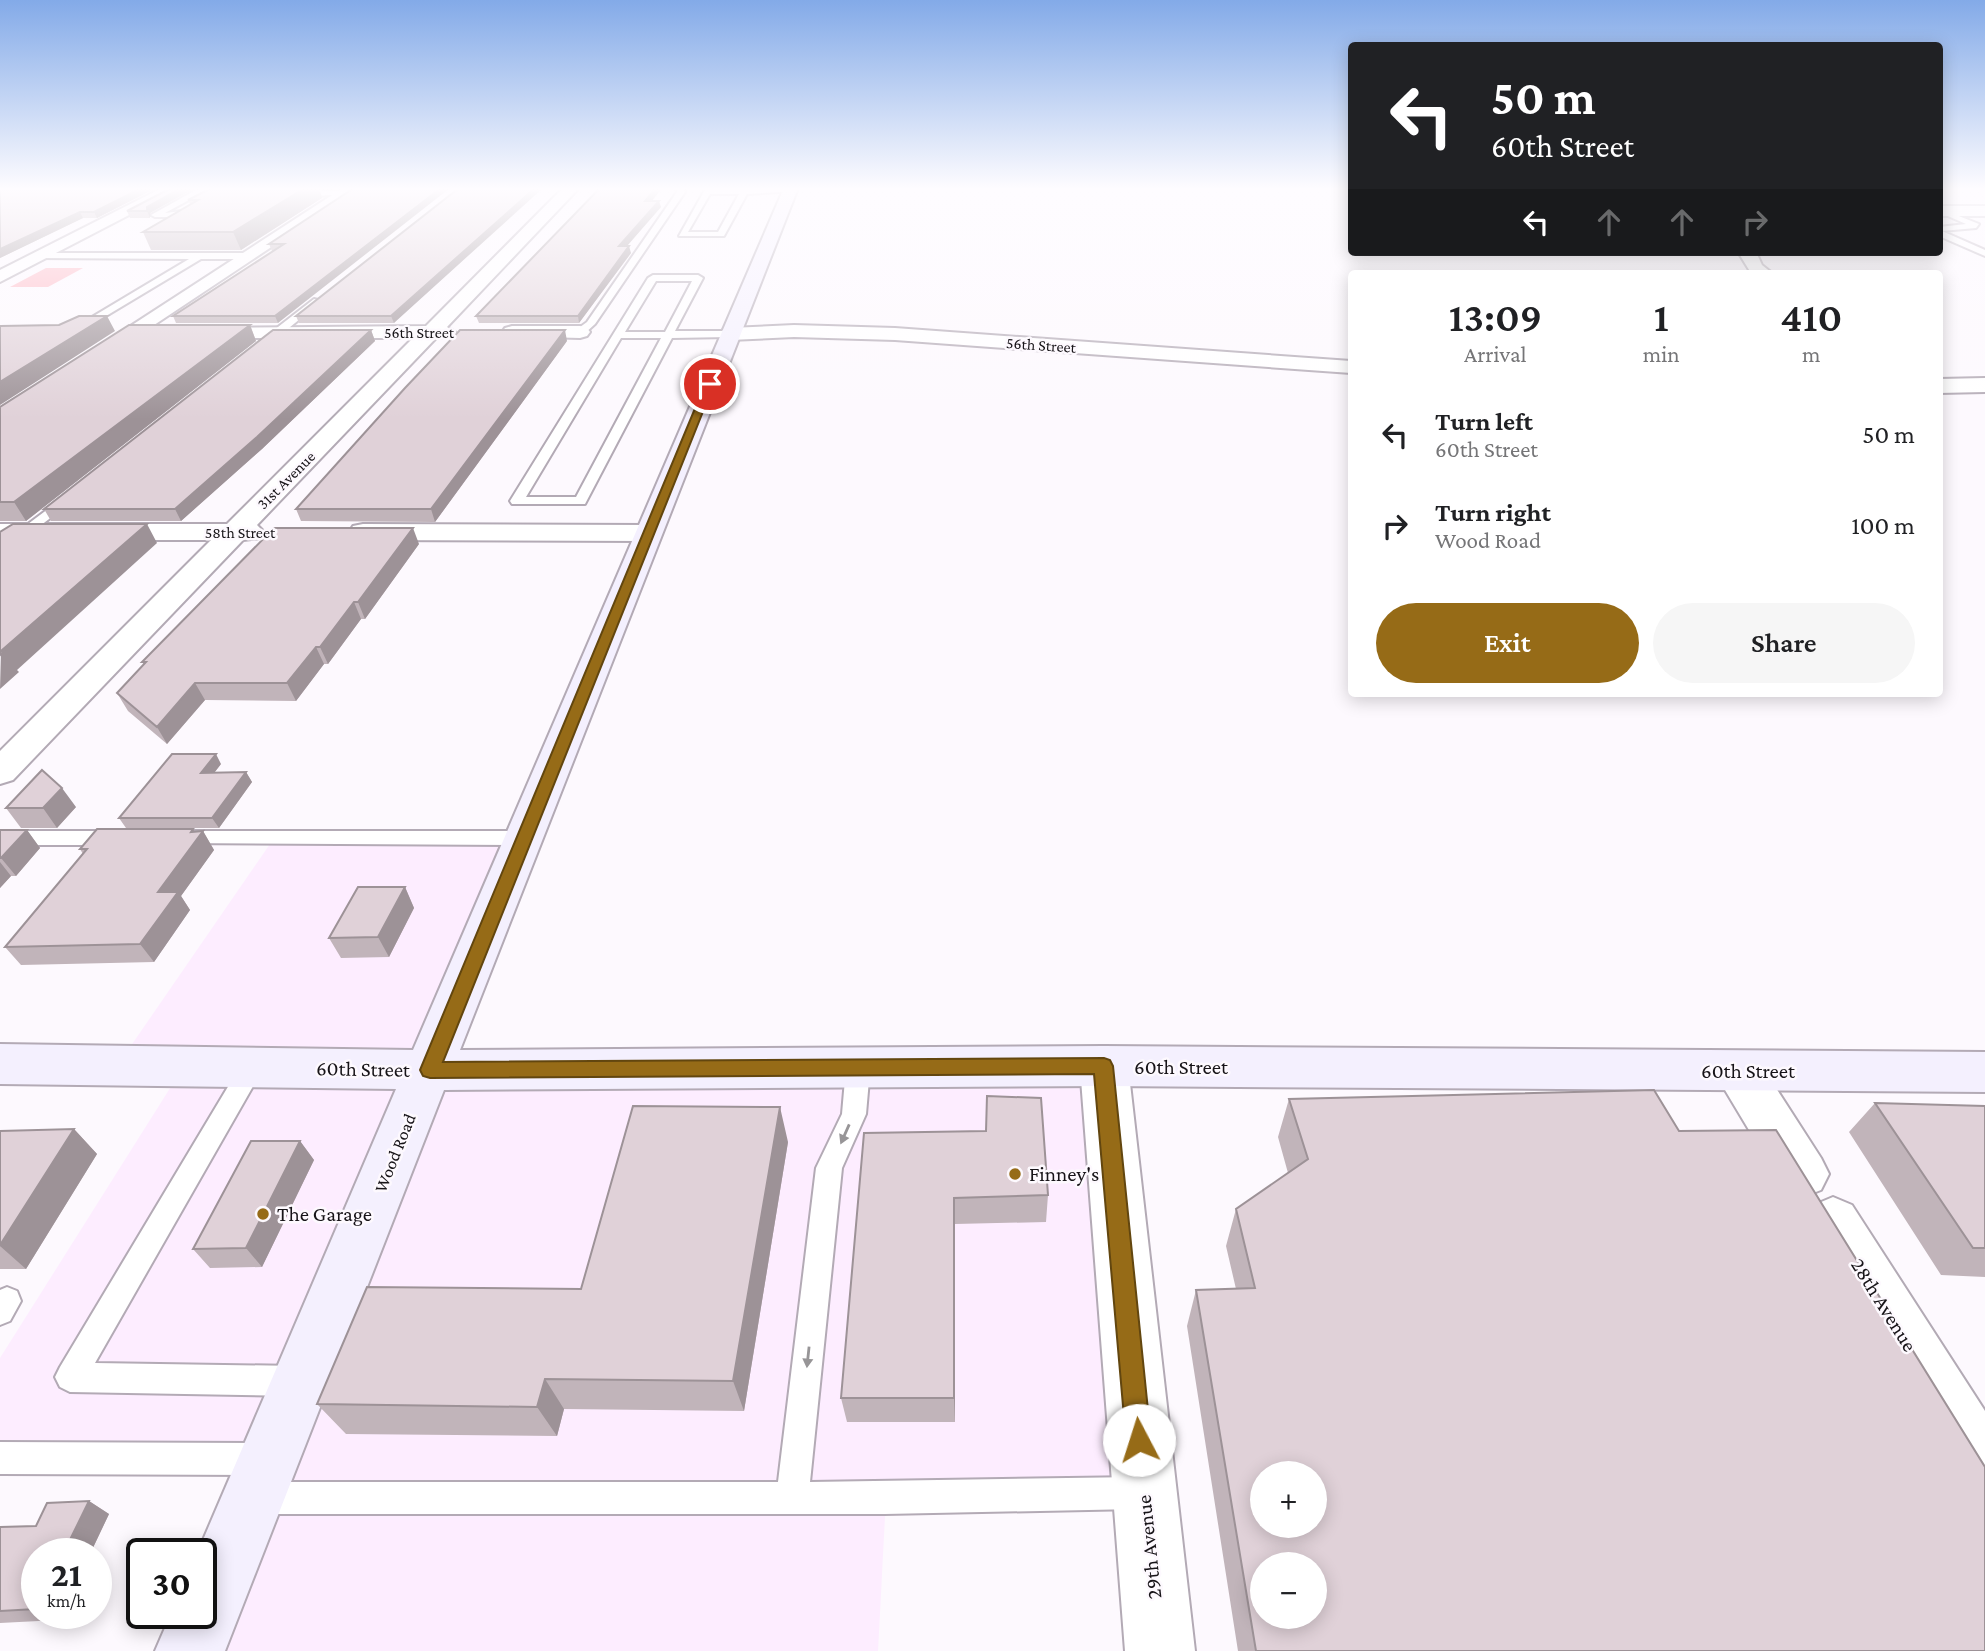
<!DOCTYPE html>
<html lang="en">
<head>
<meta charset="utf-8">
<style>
  :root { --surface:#fff; --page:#f6f6f6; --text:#202124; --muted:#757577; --accent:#966b17 }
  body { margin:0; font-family:"Crimson Pro",serif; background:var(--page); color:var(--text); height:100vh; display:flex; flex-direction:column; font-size:26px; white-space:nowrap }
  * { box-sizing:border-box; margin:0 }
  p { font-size:23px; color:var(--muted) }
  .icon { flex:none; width:38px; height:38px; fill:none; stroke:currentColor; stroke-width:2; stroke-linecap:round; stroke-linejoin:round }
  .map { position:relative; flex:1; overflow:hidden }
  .side { position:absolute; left:1348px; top:270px; width:595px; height:427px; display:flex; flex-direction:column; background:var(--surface); border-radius:7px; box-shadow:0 4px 18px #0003 }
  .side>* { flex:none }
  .hud { position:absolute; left:1348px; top:42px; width:595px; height:214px; border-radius:7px; box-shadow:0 4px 18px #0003; background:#202124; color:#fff; overflow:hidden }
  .buttons { position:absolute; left:1250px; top:1461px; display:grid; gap:14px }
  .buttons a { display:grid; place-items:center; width:77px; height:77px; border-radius:50%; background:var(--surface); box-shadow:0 4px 18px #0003; font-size:35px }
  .speed { position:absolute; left:21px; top:1538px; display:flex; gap:14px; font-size:35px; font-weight:700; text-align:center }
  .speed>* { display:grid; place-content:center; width:91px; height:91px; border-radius:50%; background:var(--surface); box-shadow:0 4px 18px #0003; line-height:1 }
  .speed small { font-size:18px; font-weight:400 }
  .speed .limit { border:4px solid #111; border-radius:10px; background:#fff; color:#111 }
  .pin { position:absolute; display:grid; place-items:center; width:60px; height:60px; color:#fff; margin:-30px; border:4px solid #fff; border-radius:50%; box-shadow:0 2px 7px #0007 }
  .me { position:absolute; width:77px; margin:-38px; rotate:355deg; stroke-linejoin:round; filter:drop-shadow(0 0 5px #0008) }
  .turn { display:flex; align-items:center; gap:24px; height:147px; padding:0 28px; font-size:32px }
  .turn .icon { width:91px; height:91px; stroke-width:2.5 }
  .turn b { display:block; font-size:49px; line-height:60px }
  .lanes { display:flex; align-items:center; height:66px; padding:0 28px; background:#0003; justify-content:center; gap:35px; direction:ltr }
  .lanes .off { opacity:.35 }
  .eta { display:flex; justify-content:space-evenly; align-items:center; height:119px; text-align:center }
  .eta b { font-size:42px; font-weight:600; line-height:49px }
  .button { display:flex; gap:14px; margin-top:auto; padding:14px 28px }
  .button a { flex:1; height:80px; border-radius:42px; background:var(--accent); color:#fff; font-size:28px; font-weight:600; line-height:80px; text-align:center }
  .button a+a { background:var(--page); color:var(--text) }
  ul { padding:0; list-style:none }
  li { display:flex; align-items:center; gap:21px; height:91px; padding:0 28px }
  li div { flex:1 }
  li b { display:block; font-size:26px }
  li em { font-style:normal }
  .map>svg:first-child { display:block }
  .built { fill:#fdedff }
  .green { fill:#feb4c0 }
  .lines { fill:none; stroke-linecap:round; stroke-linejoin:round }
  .lane-casing { stroke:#b3aab5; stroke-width:4 }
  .street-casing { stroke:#b3aab5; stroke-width:4 }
  .secondary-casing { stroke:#b3aab5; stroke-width:4 }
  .lane { fill:#fff; fill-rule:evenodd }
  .street { fill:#fff; fill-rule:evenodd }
  .secondary { fill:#f4f0fe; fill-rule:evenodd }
  .wall { fill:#c1b4ba }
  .shaded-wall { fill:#9d9297 }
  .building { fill:#e0d1d8; stroke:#9d9297; stroke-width:2; fill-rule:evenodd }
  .oneway { fill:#979597 }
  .route { fill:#966b17; stroke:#62460f; stroke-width:2 }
  .poi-dot { fill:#966b17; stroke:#fdf9fe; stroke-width:2.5 }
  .labels { text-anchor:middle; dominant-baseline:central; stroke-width:5; stroke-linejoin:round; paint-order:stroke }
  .far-street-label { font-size:16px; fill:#171418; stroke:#fdf9fe }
  .street-label { font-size:18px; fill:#171418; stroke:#fdf9fe }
  .near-street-label { font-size:21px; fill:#171418; stroke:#fdf9fe }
  .near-poi-label { font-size:21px; fill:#171418; stroke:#fdf9fe; text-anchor:start }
</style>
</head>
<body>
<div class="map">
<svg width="1985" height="1651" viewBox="0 0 1985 1651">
  <rect width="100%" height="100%" fill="#fdf9fe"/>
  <path class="built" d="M 524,838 L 430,1069 L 1104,1066 L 1144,1493 L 886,1498 L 878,1651 L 190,1651 L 269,1460 L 0,1458 L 0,1358 L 184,1066 L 117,1066 L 272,841 Z"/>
  <path class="green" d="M 46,268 L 83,268 L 48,287 L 10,287 Z"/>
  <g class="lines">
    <defs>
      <path id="lane" d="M 246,188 L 256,188 L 245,194 L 200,194 L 165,213 L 199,209 L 199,213 L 188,217 L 155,217 L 151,215 L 196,190 Z
        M 676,188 L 684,188 L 685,192 L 595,324 L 584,334 L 576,334 L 576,330 L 587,322 L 677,192 Z
        M 706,188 L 790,189 L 794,191 L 747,194 L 724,236 L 679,236 ZM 710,194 L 739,194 L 718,232 L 688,232 Z
        M 306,189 L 344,192 L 348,194 L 315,196 L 303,193 Z
        M 1941,209 L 1979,224 L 1976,228 L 1942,231 L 1985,250 L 1985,256 L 1939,236 L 1939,227 L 1966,224 L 1941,213 Z
        M 41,253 L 249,253 L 253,256 L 249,259 L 201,259 L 81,331 L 77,330 L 77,326 L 189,259 L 38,258 Z
        M 653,275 L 698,275 L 703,278 L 675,331 L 730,331 L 735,334 L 730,337 L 672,338 L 585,504 L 512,504 L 510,501 L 648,278 ZM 656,281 L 692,281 L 665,332 L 625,332 ZM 621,338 L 661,338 L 576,497 L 526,497 Z
        M 314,299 L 322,301 L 268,345 L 260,345 L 260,341 Z
        M 68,494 L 73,495 L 73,501 L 0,556 L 0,545 Z
        M 0,831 L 113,831 L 120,833 L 123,838 L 120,843 L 113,845 L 0,845 Z
        M 182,831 L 524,831 L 531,833 L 534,838 L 531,843 L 524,845 L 175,843 L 172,838 L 175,833 Z
        M 252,1057 L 260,1060 L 264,1067 L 260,1074 L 95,1363 L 298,1366 L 308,1371 L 313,1381 L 308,1391 L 298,1396 L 70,1392 L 60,1387 L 55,1377 L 60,1367 L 244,1060 Z
        M 858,1058 L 866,1061 L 870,1068 L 866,1114 L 842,1168 L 810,1482 L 1137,1477 L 1148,1482 L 1153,1493 L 1148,1504 L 1137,1509 L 885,1514 L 261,1514 L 250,1509 L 245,1498 L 250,1487 L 261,1482 L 778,1482 L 816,1168 L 842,1114 L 846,1068 L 850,1061 Z
        M 7,1287 L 17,1291 L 21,1301 L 10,1321 L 0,1325 L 0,1290 Z
        M 0,1442 L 261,1443 L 272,1448 L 277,1459 L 272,1470 L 261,1475 L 0,1474 Z"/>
      <path id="street" d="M 162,188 L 181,188 L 0,282 L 0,270 Z
        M 343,188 L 360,188 L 106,357 L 92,357 L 89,353 Z
        M 563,188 L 579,188 L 447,327 L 455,332 L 452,336 L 436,338 L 257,525 L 264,532 L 260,538 L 243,540 L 13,780 L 0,784 L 0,751 L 211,540 L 0,540 L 0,524 L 227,524 L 413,338 L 201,338 L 194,336 L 191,332 L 194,328 L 426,326 Z
        M 1939,206 L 1985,206 L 1985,216 L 1939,216 Z
        M 1738,252 L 1756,252 L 1762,265 L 1772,273 L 1751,273 Z
        M 794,325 L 895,328 L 1351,361 L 1351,373 L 895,340 L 794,337 L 730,340 L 723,338 L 720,334 L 723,330 L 730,328 Z
        M 512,326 L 580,326 L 587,328 L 590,332 L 587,336 L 580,338 L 505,336 L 502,332 L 505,328 Z
        M 1985,378 L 1985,392 L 1939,393 L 1939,379 Z
        M 363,524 L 648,525 L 658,527 L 662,533 L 658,539 L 648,541 L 363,540 L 353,538 L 349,532 L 353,526 Z
        M 1104,1046 L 1121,1052 L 1128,1066 L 1195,1651 L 1125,1651 L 1080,1066 L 1087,1052 Z
        M 1739,1051 L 1756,1057 L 1821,1158 L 1829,1174 L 1821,1190 L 1803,1197 L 1785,1190 L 1722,1085 L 1715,1071 L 1722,1057 Z
        M 1833,1197 L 1852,1205 L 1985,1411 L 1985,1498 L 1963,1489 L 1814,1239 L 1806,1222 L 1814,1205 Z"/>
      <path id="secondary" d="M 784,188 L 798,188 L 460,1050 L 1104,1046 L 1985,1052 L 1985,1092 L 1104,1086 L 444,1090 L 225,1651 L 155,1651 L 171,1614 L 201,1614 L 201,1554 L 197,1554 L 396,1089 L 0,1084 L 0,1044 L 413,1050 Z"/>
    </defs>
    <use href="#lane" class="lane-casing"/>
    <use href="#street" class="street-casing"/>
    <use href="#secondary" class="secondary-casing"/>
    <use href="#lane" class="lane"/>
    <use href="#street" class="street"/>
    <use href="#secondary" class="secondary"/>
  </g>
  <path class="wall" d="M 0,188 L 156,188 L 97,218 L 83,218 L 0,258 Z
    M 211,188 L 319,188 L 322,198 L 241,250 L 151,250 L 143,232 L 190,204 L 188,200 Z
    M 354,188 L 278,323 L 176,323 L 173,316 L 274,251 L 272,251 L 269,244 Z
    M 459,188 L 394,323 L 299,323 L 296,316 Z
    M 600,188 L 662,188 L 652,201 L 661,207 L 626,246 L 631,253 L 579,323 L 479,323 L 476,316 Z
    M 193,189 L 150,213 L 150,218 L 130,218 L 127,211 Z
    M 250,325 L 256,341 L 26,521 L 0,521 L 0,407 Z
    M 371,330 L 375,341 L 262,449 L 181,521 L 51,521 L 44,509 Z
    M 567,341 L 435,522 L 301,521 L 296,509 Z
    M 419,544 L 365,619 L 361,619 L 328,664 L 324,664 L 296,701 L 205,700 L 167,744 L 128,711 L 117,693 L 144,665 L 142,662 Z
    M 221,764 L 214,773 L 246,772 L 252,782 L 219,828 L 126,828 L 119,818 Z
    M 76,807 L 57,828 L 21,828 L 6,808 Z
    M 193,829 L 194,831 L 203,831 L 214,850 L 181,896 L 190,910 L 154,962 L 21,965 L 5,947 L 83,854 L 80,849 Z
    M 0,830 L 27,830 L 40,848 L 16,876 L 11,876 L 0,888 Z
    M 405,887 L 414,908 L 389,957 L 341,958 L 329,938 Z
    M 1289,1099 L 1985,1651 L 1238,1651 L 1187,1326 L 1196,1290 L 1236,1289 L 1226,1246 L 1236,1209 L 1288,1173 L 1278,1137 Z
    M 1875,1103 L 1985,1106 L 1985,1277 L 1941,1275 L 1849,1132 Z
    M 74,1129 L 97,1154 L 26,1269 L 0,1269 L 0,1131 Z
    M 864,1133 L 1048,1195 L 1046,1222 L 955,1224 L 955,1422 L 847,1422 L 841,1398 Z
    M 300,1141 L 314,1160 L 262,1267 L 210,1268 L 193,1249 Z
    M 788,1142 L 744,1411 L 564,1409 L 557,1436 L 346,1434 L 317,1404 L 581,1289 Z
    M 89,1501 L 109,1514 L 90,1554 L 37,1554 L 37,1614 L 62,1614 L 58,1620 L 0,1623 L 0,1527 L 36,1526 Z"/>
  <path class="shaded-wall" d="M 142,188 L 156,188 L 97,218 L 94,212 Z
    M 181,188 L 208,188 L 193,189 L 150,213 L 150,218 L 147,211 L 147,207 Z
    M 305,188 L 319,188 L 322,198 L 241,250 L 233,232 Z
    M 441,188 L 450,188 L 278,323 L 275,316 Z
    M 535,188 L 543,188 L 394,323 L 391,316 Z
    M 656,188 L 662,188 L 647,207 L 645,201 Z
    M 659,201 L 661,207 L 621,253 L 619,246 Z
    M 80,212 L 83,218 L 0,258 L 0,249 Z
    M 629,246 L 631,253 L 579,323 L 578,316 Z
    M 107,316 L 115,331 L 0,405 L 0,382 Z
    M 250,325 L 256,341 L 26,521 L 14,502 Z
    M 371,330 L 375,341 L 262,449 L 181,521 L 175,509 Z
    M 565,330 L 567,341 L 435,522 L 431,509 Z
    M 147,524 L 157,543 L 17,670 L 19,672 L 0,689 L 1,651 Z
    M 413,528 L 419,544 L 365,619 L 358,602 Z
    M 354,602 L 361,619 L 328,664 L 320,647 Z
    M 316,647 L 324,664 L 296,701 L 287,683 Z
    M 195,683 L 205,700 L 167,744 L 157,727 Z
    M 216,754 L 221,764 L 207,782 L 201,773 Z
    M 246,772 L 252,782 L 219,828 L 212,818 Z
    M 62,788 L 76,807 L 57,828 L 43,808 Z
    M 193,829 L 198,838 L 203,831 L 214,850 L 181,896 L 190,910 L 154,962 L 140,944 L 158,892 Z
    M 27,830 L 40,848 L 16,876 L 1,858 Z
    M 0,862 L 11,876 L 0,888 Z
    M 405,887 L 414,908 L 389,957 L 378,937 Z
    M 780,1107 L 788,1142 L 744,1411 L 733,1381 Z
    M 74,1129 L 97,1154 L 26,1269 L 0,1246 L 0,1245 Z
    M 300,1141 L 314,1160 L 262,1267 L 246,1248 Z
    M 954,1198 L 955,1224 L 955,1422 L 954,1398 Z
    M 545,1379 L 564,1409 L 557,1436 L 537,1407 Z
    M 89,1501 L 109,1514 L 90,1554 L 63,1554 Z
    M 45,1614 L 62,1614 L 58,1620 Z"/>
  <path class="building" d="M 0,188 L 142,188 L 94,212 L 80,212 L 0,249 Z
    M 171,188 L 181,188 L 147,207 L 147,211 L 127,211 Z
    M 211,188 L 305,188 L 233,232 L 143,232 L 198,200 L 188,200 Z
    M 354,188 L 441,188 L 275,316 L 173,316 L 284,244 L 269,244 Z
    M 459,188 L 535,188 L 391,316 L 296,316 Z
    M 600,188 L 656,188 L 645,201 L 659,201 L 619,246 L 629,246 L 578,316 L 476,316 Z
    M 79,316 L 107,316 L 0,382 L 0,326 L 59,325 Z
    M 129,325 L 250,325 L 14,502 L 0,502 L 0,407 Z
    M 273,330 L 371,330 L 257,437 L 175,509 L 44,509 Z
    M 460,330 L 565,330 L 431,509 L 296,509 L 405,388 Z
    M 13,524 L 147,524 L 1,651 L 4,651 L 0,655 L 0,532 Z
    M 274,528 L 413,528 L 358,602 L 354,602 L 320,647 L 316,647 L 287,683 L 195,683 L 157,727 L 117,693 L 146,662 L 142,662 Z
    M 172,754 L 216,754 L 201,773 L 246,772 L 212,818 L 119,818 Z
    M 42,770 L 62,788 L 43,808 L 6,808 Z
    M 97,829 L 193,829 L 191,832 L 203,831 L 158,892 L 178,892 L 140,944 L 5,947 L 87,849 L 80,849 Z
    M 0,830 L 27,830 L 1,858 L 0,858 Z
    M 358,887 L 405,887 L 378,937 L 329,938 Z
    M 1654,1090 L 1679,1131 L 1776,1130 L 1985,1467 L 1985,1651 L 1256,1651 L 1196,1290 L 1255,1288 L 1236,1209 L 1308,1159 L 1289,1099 ZM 1262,1474 L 1314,1474 L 1314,1526 L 1262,1526 ZM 1262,1564 L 1314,1564 L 1314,1617 L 1262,1617 Z
    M 987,1096 L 1041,1098 L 1048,1195 L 954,1198 L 954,1398 L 841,1398 L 864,1133 L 986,1131 Z
    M 1875,1103 L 1985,1106 L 1985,1248 L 1973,1248 Z
    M 633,1106 L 780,1107 L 733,1381 L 545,1379 L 537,1407 L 317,1404 L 367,1287 L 581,1289 Z
    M 74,1129 L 0,1245 L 0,1131 Z
    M 251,1141 L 300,1141 L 246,1248 L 193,1249 Z
    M 89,1501 L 63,1554 L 37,1554 L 37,1607 L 36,1609 L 0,1611 L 0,1527 L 36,1526 L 47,1503 Z"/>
  <defs><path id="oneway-solid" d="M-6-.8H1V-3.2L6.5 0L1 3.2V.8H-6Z" transform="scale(1.75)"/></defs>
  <g class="oneway">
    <use href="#oneway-solid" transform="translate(845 1134) rotate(114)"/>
    <use href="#oneway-solid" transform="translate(808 1357) rotate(96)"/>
  </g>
  <linearGradient id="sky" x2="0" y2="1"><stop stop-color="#83aae8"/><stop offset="0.45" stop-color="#fefcff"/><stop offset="1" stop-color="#fefcff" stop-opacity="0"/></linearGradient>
  <rect width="1985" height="419" fill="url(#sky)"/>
  <path class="route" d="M 706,382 L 714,384 L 443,1062 L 1104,1058 L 1110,1060 L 1113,1066 L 1151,1440 L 1148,1449 L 1139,1453 L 1130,1449 L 1126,1440 L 1094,1074 L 430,1078 L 423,1076 L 420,1070 Z"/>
  <g class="poi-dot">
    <circle cx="1015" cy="1174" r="7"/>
    <circle cx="263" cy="1214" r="7"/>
  </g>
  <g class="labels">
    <g class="far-street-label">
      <text x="419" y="332">56th Street</text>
      <text transform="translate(1041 345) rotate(4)">56th Street</text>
      <text transform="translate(286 480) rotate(-45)">31st Avenue</text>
      <text x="240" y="532">58th Street</text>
    </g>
    <g class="street-label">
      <text transform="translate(395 1153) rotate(-68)">Wood Road</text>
    </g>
    <g class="near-street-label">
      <text x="1181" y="1067">60th Street</text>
      <text transform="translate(363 1069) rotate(1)">60th Street</text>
      <text x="1748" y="1071">60th Street</text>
      <text transform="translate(1884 1305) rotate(58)">28th Avenue</text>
      <text transform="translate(1149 1547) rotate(-96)">29th Avenue</text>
    </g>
    <g class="near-poi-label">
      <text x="1029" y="1174">Finney's</text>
      <text x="277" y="1214">The Garage</text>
    </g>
  </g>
</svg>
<div class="buttons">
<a>+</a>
<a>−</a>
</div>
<div class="speed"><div>21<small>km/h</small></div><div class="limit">30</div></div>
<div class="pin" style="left:710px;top:384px;background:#d93025"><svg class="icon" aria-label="arrive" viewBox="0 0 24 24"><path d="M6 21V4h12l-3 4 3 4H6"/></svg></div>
<svg class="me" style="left:1139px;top:1440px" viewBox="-20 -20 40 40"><circle r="19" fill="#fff"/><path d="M0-13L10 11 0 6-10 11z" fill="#966b17"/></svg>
<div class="hud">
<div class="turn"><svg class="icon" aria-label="left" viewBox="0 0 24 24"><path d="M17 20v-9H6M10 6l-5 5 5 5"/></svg><div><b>50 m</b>60th Street</div></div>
<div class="lanes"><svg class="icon" aria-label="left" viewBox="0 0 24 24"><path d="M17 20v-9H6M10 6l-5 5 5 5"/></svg><svg class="icon off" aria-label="ahead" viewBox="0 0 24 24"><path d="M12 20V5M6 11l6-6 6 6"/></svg><svg class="icon off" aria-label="ahead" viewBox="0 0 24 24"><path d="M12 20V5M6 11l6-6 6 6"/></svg><svg class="icon off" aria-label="right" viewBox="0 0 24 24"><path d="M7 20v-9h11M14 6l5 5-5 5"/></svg></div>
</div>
<section class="side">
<div class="eta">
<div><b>13:09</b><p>Arrival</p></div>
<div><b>1</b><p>min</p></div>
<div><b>410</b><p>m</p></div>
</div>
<ul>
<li><svg class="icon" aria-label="left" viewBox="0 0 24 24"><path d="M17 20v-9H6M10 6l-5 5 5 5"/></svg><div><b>Turn left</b><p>60th Street</p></div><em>50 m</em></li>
<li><svg class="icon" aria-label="right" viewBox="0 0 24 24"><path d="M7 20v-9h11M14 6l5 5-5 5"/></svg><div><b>Turn right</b><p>Wood Road</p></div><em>100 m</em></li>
</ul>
<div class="button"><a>Exit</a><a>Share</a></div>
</section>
</div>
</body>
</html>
